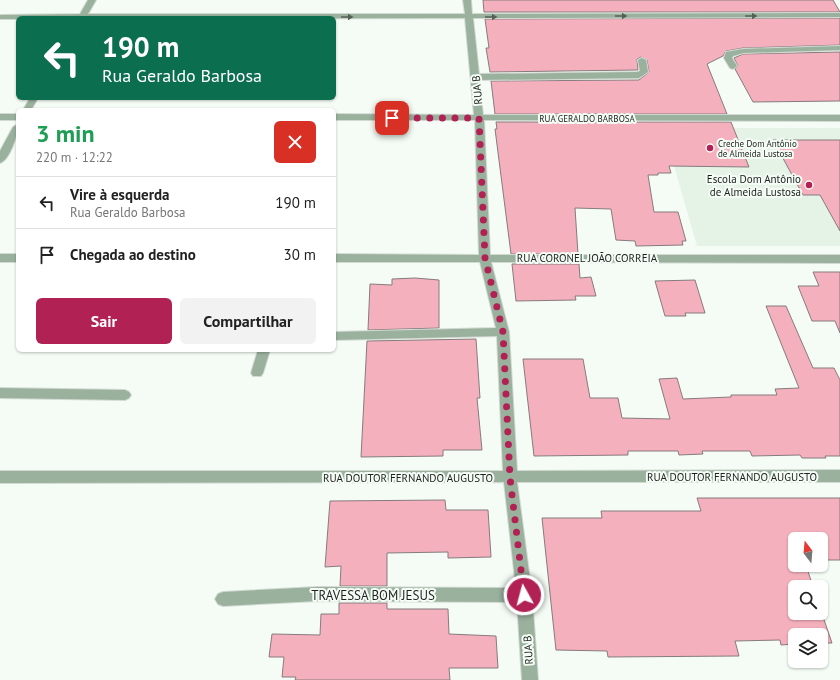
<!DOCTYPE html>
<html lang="pt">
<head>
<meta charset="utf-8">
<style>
  :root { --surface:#fff; --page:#f2f2f2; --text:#222; --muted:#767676; --line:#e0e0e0; --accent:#b12153 }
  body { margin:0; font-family:"PT Sans",sans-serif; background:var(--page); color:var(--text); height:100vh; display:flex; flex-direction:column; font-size:15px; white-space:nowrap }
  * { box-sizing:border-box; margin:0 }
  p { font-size:13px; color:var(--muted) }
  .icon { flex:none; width:22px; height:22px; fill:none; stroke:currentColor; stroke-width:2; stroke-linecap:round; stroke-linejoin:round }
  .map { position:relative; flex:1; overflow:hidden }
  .drawer { position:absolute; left:16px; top:108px; width:320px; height:244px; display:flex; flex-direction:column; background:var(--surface); border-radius:6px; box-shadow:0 1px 3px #0004 }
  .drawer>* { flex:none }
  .top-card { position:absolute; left:16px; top:16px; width:320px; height:84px; border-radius:6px; box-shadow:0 1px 3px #0004; background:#0b6e4f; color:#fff; overflow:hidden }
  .needle { width:26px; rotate:344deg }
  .buttons { position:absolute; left:788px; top:532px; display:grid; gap:8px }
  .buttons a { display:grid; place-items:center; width:40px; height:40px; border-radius:6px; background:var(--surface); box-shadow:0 1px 3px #0004; font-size:20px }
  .pin { position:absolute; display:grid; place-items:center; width:34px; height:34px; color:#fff; margin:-17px; border-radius:8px; box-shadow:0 2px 6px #0006 }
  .me { position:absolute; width:44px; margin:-22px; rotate:353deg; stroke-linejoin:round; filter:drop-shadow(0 0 3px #0008) }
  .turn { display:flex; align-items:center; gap:14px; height:84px; padding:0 20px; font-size:18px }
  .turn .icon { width:52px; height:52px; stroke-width:2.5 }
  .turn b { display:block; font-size:28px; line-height:34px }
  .round { display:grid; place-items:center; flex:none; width:42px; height:42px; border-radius:6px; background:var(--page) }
  .summary { display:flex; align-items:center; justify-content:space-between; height:68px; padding:0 20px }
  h1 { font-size:24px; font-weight:800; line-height:30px; color:#1e9e55 }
  .action { display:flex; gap:8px; margin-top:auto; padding:8px 20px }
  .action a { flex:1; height:46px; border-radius:6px; background:var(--accent); color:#fff; font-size:16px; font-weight:800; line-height:46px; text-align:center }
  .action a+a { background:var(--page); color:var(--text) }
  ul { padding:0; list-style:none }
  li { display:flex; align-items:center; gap:12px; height:52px; padding:0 20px; border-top:1px solid var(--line) }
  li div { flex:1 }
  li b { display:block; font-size:15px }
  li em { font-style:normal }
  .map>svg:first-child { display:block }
  .built { fill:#e4f3e6 }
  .building { fill:#f5b0bd; stroke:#867b7d }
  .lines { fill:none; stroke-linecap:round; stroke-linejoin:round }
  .street-casing { stroke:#d2d9d2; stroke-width:2 }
  .street { fill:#9ab19e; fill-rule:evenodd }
  .oneway { fill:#556157 }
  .route { stroke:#b12153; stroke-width:7; stroke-dasharray:0 12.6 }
  .poi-dot { fill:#b12153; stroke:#f4fcf5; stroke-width:1.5 }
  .labels { text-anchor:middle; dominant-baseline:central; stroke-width:4; stroke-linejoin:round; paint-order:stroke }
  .far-street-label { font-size:9px; fill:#1d201d; stroke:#f4fcf5 }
  .far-poi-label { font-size:9px; fill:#1d201d; stroke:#f4fcf5; text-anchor:start }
  .street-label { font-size:11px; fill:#1d201d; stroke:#f4fcf5 }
  .poi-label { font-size:11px; fill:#1d201d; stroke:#f4fcf5; text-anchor:end }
  .near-street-label { font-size:13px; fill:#1d201d; stroke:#f4fcf5 }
</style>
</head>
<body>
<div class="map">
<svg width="840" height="680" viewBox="0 0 840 680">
  <rect width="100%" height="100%" fill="#f4fcf5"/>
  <path class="built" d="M 663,128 L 840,128 L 840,246 L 697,246 Z"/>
  <path class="building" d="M 483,0 L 833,0 L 840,12 L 484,12 Z
    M 840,18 L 840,45 L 743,48 L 726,51 L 723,56 L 707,64 L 727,114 L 495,114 L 491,81 L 639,80 L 649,72 L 647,60 L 641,57 L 637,59 L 638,70 L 637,70 L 490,72 L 486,48 L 489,48 L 485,19 Z
    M 840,52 L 840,101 L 753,102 L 735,69 L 738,66 L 734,58 L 743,54 Z
    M 496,122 L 731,122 L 749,167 L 669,166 L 671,173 L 658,173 L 658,175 L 648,175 L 654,212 L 678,212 L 686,241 L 682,241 L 683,245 L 636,246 L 635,241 L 616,240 L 611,209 L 575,208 L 578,254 L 511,254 L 495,129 L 497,129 Z
    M 773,140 L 840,140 L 840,231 L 820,195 L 803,195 Z
    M 512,264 L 579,264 L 580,278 L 591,277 L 596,296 L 575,296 L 576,300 L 516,301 Z
    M 813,272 L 840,272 L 840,333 L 835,321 L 812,321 L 798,286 L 819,286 Z
    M 415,278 L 439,280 L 439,328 L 368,330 L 370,284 L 392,285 L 392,279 Z
    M 695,280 L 705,313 L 685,313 L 686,316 L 665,316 L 655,281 Z
    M 766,306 L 786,306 L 813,368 L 834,368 L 840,380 L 840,456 L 825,456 L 826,458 L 802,458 L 800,455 L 752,456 L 750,451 L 702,451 L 703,454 L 679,455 L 678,451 L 628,451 L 628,455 L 534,456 L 523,359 L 583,359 L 590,398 L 618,398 L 622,418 L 670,419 L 659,379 L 677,378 L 683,399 L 731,397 L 731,395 L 777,395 L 775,389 L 799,388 Z
    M 476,339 L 480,398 L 477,398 L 482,450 L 443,450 L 443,456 L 361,457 L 367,341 Z
    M 697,498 L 840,498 L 840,560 L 821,560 L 821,539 L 795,539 L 795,565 L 806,565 L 813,587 L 795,587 L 795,613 L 821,613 L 821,611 L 832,643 L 821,643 L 821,635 L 795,635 L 795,644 L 781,645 L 780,640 L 735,641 L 739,656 L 608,657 L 607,651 L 556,650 L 542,518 L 602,518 L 601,511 L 701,511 Z
    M 445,500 L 446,510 L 488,510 L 491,557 L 448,558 L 448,552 L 387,553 L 387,586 L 340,586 L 341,566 L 325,567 L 330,501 Z
    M 339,603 L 387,603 L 387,609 L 448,609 L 449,634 L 496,636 L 498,668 L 449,668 L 450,680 L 295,680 L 296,677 L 282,677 L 284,657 L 269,657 L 272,634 L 320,635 L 321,614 L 339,614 Z"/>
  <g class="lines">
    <defs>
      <path id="street" d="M 88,0 L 96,0 L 88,14 L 465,14 L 463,0 L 471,0 L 472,14 L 840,13 L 840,17 L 473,18 L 479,74 L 637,72 L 640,71 L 638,60 L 642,58 L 646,60 L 648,72 L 639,78 L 479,80 L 483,115 L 840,115 L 840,121 L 484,120 L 490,255 L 840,255 L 840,263 L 491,262 L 509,332 L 517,471 L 840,470 L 840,482 L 517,482 L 532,595 L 538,680 L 522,680 L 517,602 L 317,601 L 223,606 L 218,604 L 215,599 L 218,594 L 223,592 L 317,587 L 516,588 L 504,482 L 0,483 L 0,471 L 503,471 L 497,336 L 334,340 L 334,332 L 496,328 L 480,262 L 334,262 L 334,254 L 479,255 L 475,120 L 334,120 L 334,114 L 474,115 L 465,18 L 0,19 L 0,15 L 80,14 Z
        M 840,46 L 840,50 L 743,53 L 733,56 L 732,58 L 737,66 L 733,69 L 730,68 L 724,58 L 726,52 L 743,49 Z
        M 30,98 L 38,98 L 31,110 L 23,110 Z
        M 0,114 L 18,114 L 18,120 L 0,120 Z
        M 18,124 C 18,134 10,160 0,163 L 0,151 L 13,127 Z
        M 0,254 L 18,254 L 18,262 L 0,262 Z
        M 258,350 L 270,350 L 263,373 L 261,376 L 253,376 L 251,373 Z
        M 0,388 L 125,390 L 129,392 L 131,395 L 129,398 L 125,400 L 0,398 Z"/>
    </defs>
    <use href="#street" class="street-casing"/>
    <use href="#street" class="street"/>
  </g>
  <defs><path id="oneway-solid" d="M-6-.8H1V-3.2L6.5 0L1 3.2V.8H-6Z"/></defs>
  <g class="oneway">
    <use href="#oneway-solid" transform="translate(621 16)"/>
    <use href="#oneway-solid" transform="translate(751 16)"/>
    <use href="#oneway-solid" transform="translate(347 17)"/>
    <use href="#oneway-solid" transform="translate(491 17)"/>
  </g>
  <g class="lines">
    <path class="route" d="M 392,118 L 479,118 L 485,258 L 503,332 L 510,478 L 524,595"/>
  </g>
  <g class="poi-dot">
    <circle cx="710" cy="148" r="4"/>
    <circle cx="809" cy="185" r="4"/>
  </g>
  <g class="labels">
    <g class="far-street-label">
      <text x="587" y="118">RUA GERALDO BARBOSA</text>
    </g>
    <g class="far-poi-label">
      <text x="718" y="143">Creche Dom Antônio<tspan x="718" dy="10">de Almeida Lustosa</tspan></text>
    </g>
    <g class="street-label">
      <text transform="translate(477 90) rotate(-95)">RUA B</text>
      <text x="587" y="258">RUA CORONEL JOÃO CORREIA</text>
      <text x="732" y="477">RUA DOUTOR FERNANDO AUGUSTO</text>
      <text x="408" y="478">RUA DOUTOR FERNANDO AUGUSTO</text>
      <text transform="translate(528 650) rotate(-94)">RUA B</text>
    </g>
    <g class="poi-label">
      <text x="801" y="179">Escola Dom Antônio<tspan x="801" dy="13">de Almeida Lustosa</tspan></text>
    </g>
    <g class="near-street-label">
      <text x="373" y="595">TRAVESSA BOM JESUS</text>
    </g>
  </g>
</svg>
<div class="buttons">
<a><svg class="needle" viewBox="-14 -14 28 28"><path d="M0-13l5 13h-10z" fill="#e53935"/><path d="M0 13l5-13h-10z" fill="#767676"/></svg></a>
<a><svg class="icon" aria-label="search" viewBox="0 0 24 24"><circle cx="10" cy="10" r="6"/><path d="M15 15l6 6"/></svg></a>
<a><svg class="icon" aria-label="layers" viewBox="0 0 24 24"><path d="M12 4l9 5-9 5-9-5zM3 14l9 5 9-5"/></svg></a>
</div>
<div class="pin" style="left:392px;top:118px;background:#d93025"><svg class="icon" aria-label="arrive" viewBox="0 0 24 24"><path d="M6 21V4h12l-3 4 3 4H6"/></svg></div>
<svg class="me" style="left:524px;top:595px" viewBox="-20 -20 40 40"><circle r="17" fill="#b12153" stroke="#fff" stroke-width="3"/><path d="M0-11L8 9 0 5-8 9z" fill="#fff"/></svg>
<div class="top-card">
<div class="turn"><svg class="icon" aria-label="left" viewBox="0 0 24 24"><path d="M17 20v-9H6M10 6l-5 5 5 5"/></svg><div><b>190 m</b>Rua Geraldo Barbosa</div></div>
</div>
<section class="drawer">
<div class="summary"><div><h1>3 min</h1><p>220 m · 12:22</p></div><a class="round" style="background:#d93025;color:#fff"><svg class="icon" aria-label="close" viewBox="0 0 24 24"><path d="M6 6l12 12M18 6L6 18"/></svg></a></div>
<ul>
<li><svg class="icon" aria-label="left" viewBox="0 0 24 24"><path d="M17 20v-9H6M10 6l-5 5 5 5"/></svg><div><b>Vire à esquerda</b><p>Rua Geraldo Barbosa</p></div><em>190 m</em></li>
<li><svg class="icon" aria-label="arrive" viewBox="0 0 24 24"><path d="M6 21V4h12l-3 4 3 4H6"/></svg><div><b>Chegada ao destino</b></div><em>30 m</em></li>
</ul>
<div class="action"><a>Sair</a><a>Compartilhar</a></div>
</section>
</div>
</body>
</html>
